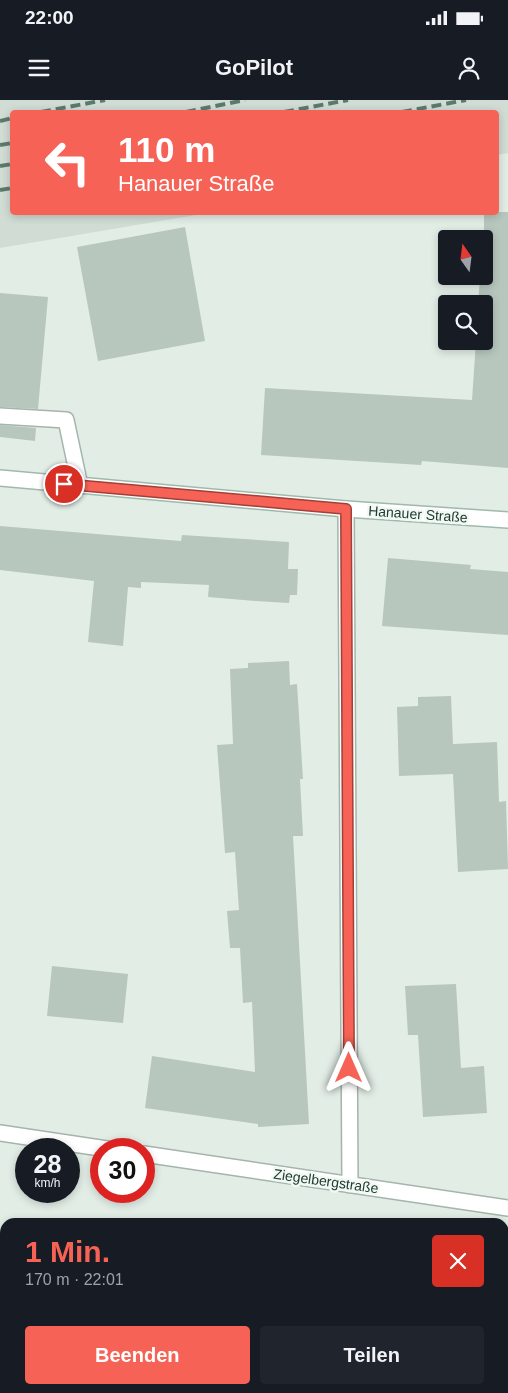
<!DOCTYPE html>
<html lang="de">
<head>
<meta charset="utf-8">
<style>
  :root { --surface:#171b24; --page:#20242c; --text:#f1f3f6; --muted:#9ea1a6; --accent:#f66256 }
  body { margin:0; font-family:Helvetica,sans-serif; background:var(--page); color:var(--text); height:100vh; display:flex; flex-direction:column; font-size:19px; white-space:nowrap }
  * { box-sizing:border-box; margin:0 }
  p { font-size:16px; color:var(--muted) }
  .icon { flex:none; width:28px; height:28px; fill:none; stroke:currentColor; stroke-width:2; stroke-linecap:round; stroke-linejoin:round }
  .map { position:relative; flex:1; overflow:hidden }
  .details { position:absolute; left:0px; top:1118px; width:509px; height:176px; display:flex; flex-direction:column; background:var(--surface); border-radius:15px 15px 0 0; box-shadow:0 2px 8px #0003 }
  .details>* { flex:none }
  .top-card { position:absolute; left:10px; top:10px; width:489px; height:105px; border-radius:5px; box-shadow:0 2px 8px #0003; background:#f66256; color:#fff; overflow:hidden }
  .needle { width:32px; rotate:346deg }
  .tools { position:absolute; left:438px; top:130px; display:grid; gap:10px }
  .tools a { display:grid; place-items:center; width:55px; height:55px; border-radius:5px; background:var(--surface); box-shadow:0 2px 8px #0003; font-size:25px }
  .speed { position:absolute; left:15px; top:1038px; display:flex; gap:10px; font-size:25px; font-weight:700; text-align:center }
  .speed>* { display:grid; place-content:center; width:65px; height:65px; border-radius:50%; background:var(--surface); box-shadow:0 2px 8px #0003; line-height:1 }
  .speed small { font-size:12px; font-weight:400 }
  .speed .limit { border:8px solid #d22; background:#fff; color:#111 }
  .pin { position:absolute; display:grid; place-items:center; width:42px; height:42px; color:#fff; margin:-21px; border:2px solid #fff; border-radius:50%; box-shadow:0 1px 5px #0007 }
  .me { position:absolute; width:55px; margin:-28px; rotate:0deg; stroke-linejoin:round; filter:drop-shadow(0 0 4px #0008) }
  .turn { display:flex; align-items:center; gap:18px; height:105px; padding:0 25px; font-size:22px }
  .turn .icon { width:65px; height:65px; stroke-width:2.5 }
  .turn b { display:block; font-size:35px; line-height:42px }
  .round { display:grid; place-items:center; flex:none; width:52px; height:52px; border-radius:5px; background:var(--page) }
  .overview { display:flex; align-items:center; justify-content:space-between; height:85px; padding:0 25px }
  h1 { font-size:30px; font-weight:800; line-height:38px; color:var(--accent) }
  .action { display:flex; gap:10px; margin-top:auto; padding:10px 25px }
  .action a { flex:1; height:58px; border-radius:5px; background:var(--accent); color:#fff; font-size:20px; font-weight:800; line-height:58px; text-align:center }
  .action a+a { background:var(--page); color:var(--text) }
  .status { display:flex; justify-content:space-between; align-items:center; height:35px; padding:0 25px; background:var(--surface); direction:ltr }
  .status svg { height:14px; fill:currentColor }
  header { display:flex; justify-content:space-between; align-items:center; height:65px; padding:0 25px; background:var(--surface); font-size:22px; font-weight:800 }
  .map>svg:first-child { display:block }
  .built { fill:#d0dcd4 }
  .building { fill:#b7c7be }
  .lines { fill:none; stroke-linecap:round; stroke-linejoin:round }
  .lane-casing { stroke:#a4b5ac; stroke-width:18 }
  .street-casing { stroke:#a4b5ac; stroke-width:18 }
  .secondary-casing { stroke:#a0b9ac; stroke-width:18 }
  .lane { stroke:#fff; stroke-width:15 }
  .street { stroke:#fff; stroke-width:15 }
  .secondary { stroke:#fff; stroke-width:15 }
  .rail { stroke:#5c7a6c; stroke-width:4; stroke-dasharray:10 5; stroke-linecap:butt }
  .route-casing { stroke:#a04038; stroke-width:12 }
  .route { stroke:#f66256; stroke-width:9 }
  .labels { text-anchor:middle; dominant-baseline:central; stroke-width:5; stroke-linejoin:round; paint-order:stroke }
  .street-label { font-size:14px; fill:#213e31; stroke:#f2f9f4 }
</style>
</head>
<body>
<div class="status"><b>22:00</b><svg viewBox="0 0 49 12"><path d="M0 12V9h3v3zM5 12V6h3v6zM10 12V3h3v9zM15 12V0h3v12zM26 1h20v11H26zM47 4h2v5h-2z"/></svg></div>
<header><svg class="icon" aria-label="menu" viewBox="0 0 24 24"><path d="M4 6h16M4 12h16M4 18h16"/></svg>GoPilot<svg class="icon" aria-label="person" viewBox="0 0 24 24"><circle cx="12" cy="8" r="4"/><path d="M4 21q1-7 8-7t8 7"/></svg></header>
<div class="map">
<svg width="508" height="1293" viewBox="0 0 508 1293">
  <rect width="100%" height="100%" fill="#e2ede6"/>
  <path class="built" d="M 0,0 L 508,0 L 508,53 L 496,55 L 496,12 L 12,12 L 12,112 L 208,113 L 0,148 Z"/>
  <path class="building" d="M 484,112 L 508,112 L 508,368 L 422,361 L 421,365 L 261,355 L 265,288 L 472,300 L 476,241 L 484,241 L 484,204 L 478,204 L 480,176 L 484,176 Z
    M 185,127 L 205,241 L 98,261 L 77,147 Z
    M 0,193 L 48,197 L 38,309 L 0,307 Z
    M 0,325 L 36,328 L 35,341 L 0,337 Z
    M 0,426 L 181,441 L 182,435 L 289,442 L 288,469 L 298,469 L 297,495 L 290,495 L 289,503 L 255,501 L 208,497 L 209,485 L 141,482 L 141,488 L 128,487 L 123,546 L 88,542 L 94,481 L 0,470 Z
    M 388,458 L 471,465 L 470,469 L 508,472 L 508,535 L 382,526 Z
    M 289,561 L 290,585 L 297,584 L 303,679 L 300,679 L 303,736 L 293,736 L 309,1024 L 258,1027 L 258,1024 L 145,1008 L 152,956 L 255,972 L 252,902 L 243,903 L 240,848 L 230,848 L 227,811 L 239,810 L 235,752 L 225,753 L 217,645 L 233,644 L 230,569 L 248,568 L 248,563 Z
    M 451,596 L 453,644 L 497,642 L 499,702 L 506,701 L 508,769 L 458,772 L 453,674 L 399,676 L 397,607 L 418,606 L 418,597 Z
    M 52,866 L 128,874 L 123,923 L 47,916 Z
    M 456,884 L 461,968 L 484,966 L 487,1013 L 423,1017 L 418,935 L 408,935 L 405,886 Z"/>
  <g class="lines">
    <defs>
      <path id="lane" d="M 0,316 L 66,320 L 80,386"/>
      <path id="street" d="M 346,409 L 350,1085
        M 0,1033 L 107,1049
        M 144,1054 L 508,1108
        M 504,1190 L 508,1188
        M 285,1293 L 294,1289"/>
      <path id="secondary" d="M 0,378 L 346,409 L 508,420"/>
    </defs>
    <use href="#lane" class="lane-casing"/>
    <use href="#street" class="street-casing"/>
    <use href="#secondary" class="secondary-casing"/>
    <use href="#lane" class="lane"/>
    <use href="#street" class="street"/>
    <use href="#secondary" class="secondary"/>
    <path class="rail" d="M 41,12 L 105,0
      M 186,12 L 245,0
      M 284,12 L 348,0
      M 402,12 L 466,0
      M 0,21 L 12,18
      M 0,45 L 12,43
      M 0,66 L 12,64
      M 0,90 L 12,88"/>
  </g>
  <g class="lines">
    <defs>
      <path id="route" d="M 64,384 L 346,409 L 349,968"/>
    </defs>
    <use href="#route" class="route-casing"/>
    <use href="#route" class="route"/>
  </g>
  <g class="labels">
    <g class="street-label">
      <text transform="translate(418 414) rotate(4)">Hanauer Straße</text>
      <text transform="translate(326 1081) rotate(8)">Ziegelbergstraße</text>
    </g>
  </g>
</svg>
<div class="tools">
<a><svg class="needle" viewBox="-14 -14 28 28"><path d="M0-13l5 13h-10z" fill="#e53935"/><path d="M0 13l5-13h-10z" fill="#9ea1a6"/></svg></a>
<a><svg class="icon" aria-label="search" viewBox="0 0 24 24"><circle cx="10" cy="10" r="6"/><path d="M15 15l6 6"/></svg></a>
</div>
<div class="speed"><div>28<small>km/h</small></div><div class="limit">30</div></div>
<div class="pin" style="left:64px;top:384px;background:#d93025"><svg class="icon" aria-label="arrive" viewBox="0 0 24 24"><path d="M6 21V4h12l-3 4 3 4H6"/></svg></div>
<svg class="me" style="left:349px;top:968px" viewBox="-20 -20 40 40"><path d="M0-17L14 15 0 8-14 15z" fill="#f66256" stroke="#fff" stroke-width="4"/></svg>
<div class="top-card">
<div class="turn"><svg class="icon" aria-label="left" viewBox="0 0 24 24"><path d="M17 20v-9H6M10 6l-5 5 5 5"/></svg><div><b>110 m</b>Hanauer Straße</div></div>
</div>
<section class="details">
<div class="overview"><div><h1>1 Min.</h1><p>170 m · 22:01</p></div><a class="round" style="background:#d93025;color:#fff"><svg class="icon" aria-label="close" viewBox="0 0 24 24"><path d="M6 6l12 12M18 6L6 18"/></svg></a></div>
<div class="action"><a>Beenden</a><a>Teilen</a></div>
</section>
</div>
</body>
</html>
